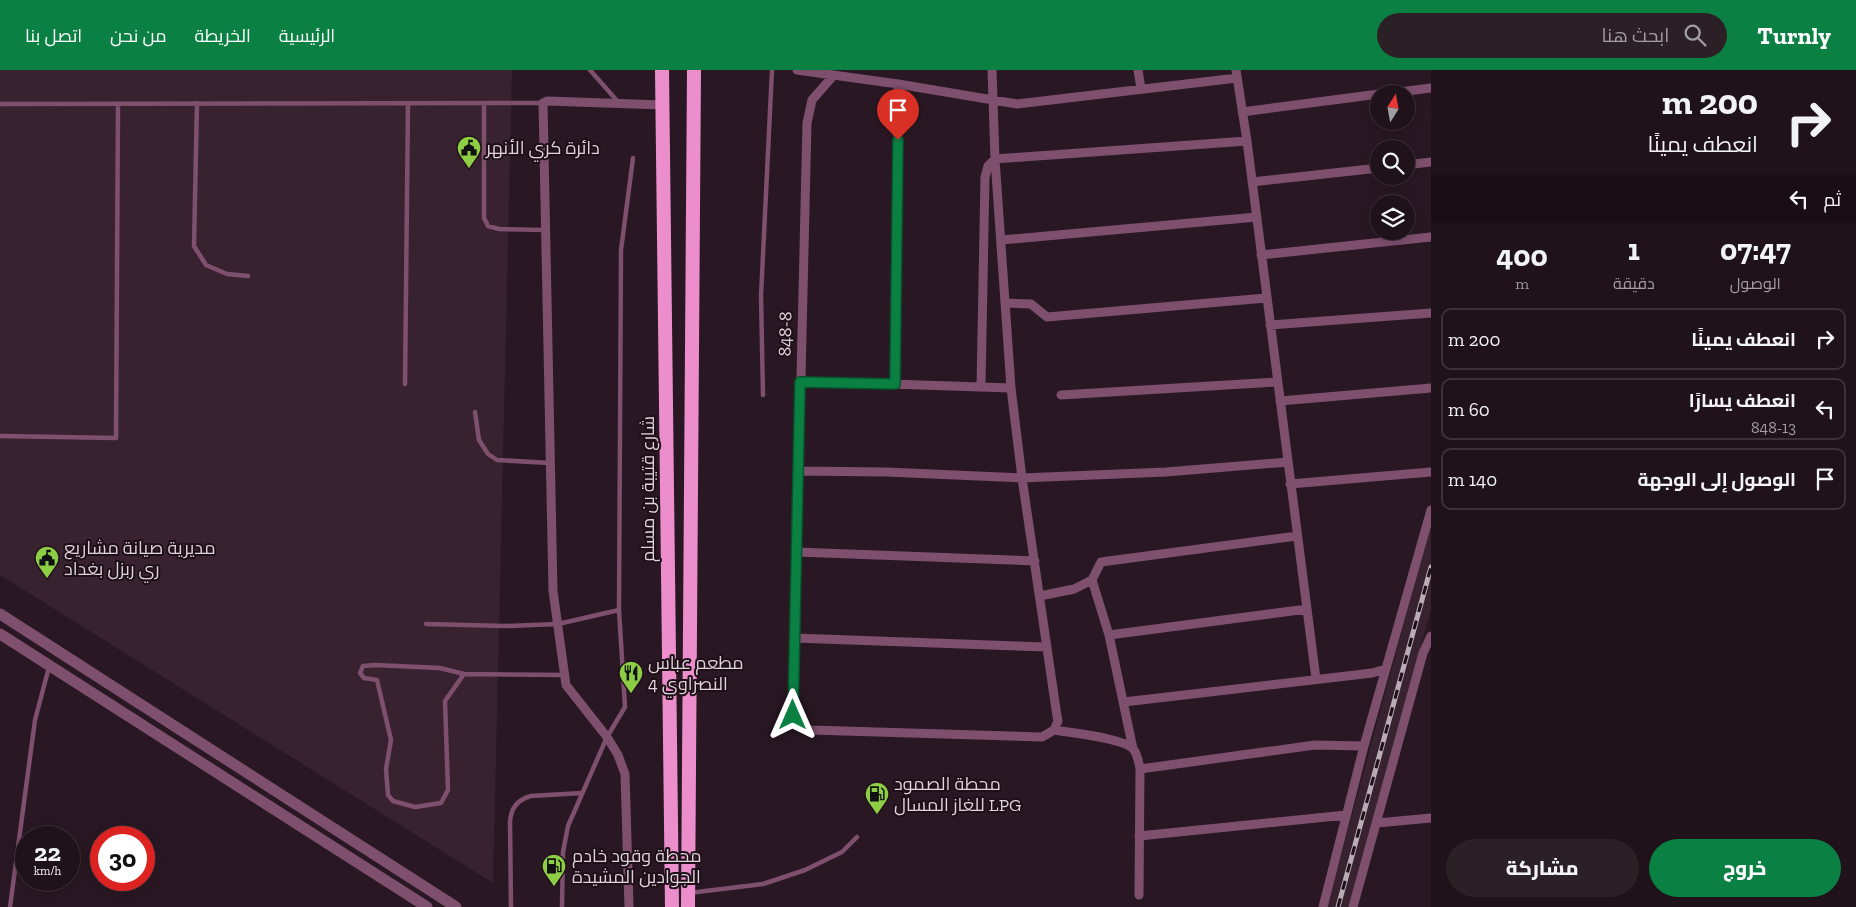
<!DOCTYPE html>
<html lang="ar">
<head>
<meta charset="utf-8">
<style>
  :root { --surface:#1f121a; --page:#2c2027; --text:#f1f3f6; --muted:#a19ea2; --line:#3c3239; --accent:#0b8043 }
  body { margin:0; font-family:"Zilla Slab",Cairo,serif; background:var(--page); color:var(--text); direction:rtl; height:100vh; display:flex; flex-direction:column; font-size:19px; white-space:nowrap }
  * { box-sizing:border-box; margin:0 }
  p { font-size:16px; color:var(--muted) }
  .icon { flex:none; width:28px; height:28px; fill:none; stroke:currentColor; stroke-width:2; stroke-linecap:round; stroke-linejoin:round }
  .map { position:relative; flex:1; overflow:hidden; direction:ltr }
  .sheet { display:flex; flex-direction:column; background:var(--surface); width:425px }
  .sheet>* { flex:none }
  .guide { background:#1f121a; color:var(--text); overflow:hidden }
  .needle { width:32px; rotate:11deg }
  .tools { position:absolute; left:1370px; top:15px; display:grid; gap:10px }
  .tools a { display:grid; place-items:center; width:45px; height:45px; border-radius:50%; background:var(--surface); box-shadow:0 2px 12px #0003,0 0 0 1px var(--line); font-size:25px }
  .speed { position:absolute; left:15px; top:756px; display:flex; gap:10px; font-size:25px; font-weight:700; text-align:center }
  .speed>* { display:grid; place-content:center; width:65px; height:65px; border-radius:50%; background:var(--surface); box-shadow:0 2px 12px #0003,0 0 0 1px var(--line); line-height:1 }
  .speed small { font-size:12px; font-weight:400 }
  .speed .limit { border:8px solid #d22; background:#fff; color:#111 }
  .pin { position:absolute; display:grid; place-items:center; width:42px; height:42px; color:#fff; margin:-51px -21px; border-radius:50% 50% 50% 0; rotate:-45deg; box-shadow:0 0 5px #0007 }
  .pin .icon { rotate:45deg }
  .me { position:absolute; width:55px; margin:-28px; rotate:0deg; stroke-linejoin:round; filter:drop-shadow(0 0 4px #0008) }
  .turn { display:flex; align-items:center; gap:18px; height:105px; padding:0 15px; font-size:22px }
  .turn .icon { width:65px; height:65px; stroke-width:2.5 }
  .turn b { display:block; font-size:35px; line-height:42px }
  .then { display:flex; align-items:center; height:48px; padding:0 15px; background:#0003; gap:10px; font-size:19px }
  .eta { display:flex; justify-content:space-evenly; align-items:center; height:85px; text-align:center }
  .eta b { font-size:30px; font-weight:800; line-height:35px }
  .cta { display:flex; gap:10px; margin-top:auto; padding:10px 15px }
  .cta a { flex:1; height:58px; border-radius:30px; background:var(--accent); color:#fff; font-size:20px; font-weight:800; line-height:58px; text-align:center }
  .cta a+a { background:var(--page); color:var(--text) }
  ul { padding:0; list-style:none }
  li { display:flex; align-items:center; gap:15px; height:62px; margin:0 10px 8px; padding:0 5px; border:2px solid var(--line); border-radius:10px }
  li div { flex:1 }
  li b { display:block; font-size:19px }
  li em { font-style:normal }
  header { display:flex; align-items:center; gap:30px; box-sizing:border-box; height:70px; padding:0 25px; background:var(--accent); color:#fff }
  header strong { font-size:24px }
  nav { display:flex; gap:28px; margin-inline-start:auto; font-size:18px }
  .search { width:350px; height:45px; background:var(--page); display:flex; align-items:center; gap:12px; box-sizing:border-box; padding:0 18px; border-radius:28px; color:var(--muted); font-size:19px }
  main { display:flex; flex:1; min-height:0 }
  .map>svg:first-child { display:block }
  .built { fill:#382230 }
  .lines { fill:none; stroke-linecap:round; stroke-linejoin:round }
  .service { stroke:#7e506e; stroke-width:4.5 }
  .minor { stroke:#7e506e; stroke-width:9 }
  .tertiary { stroke:#7e506e; stroke-width:11 }
  .trunk { stroke:#ed8ecc; stroke-width:14 }
  .rail-casing { stroke:#b9acb4; stroke-width:5 }
  .rail { stroke:#1f0f19; stroke-width:3; stroke-dasharray:9; stroke-linecap:butt }
  .route-casing { stroke:#07532c; stroke-width:12 }
  .route { stroke:#0b8043; stroke-width:9 }
  .labels { text-anchor:middle; dominant-baseline:central; stroke-width:4; stroke-linejoin:round; paint-order:stroke }
  .poi-label { font-size:18px; fill:#dfd3da; stroke:#1f0f19; text-anchor:start }
  .street-label { font-size:18px; fill:#dfd3da; stroke:#1f0f19 }
</style>
</head>
<body>
<header>
<strong>Turnly</strong>
<div class="search"><svg class="icon" aria-label="search" viewBox="0 0 24 24"><circle cx="10" cy="10" r="6"/><path d="M15 15l6 6"/></svg>ابحث هنا</div>
<nav><a>الرئيسية</a><a>الخريطة</a><a>من نحن</a><a>اتصل بنا</a></nav>
</header>
<main>
<section class="sheet">
<div class="guide">
<div class="turn"><svg class="icon" aria-label="right" viewBox="0 0 24 24"><path d="M7 20v-9h11M14 6l5 5-5 5"/></svg><div><b>200 m</b>انعطف يمينًا</div></div>
<div class="then">ثم<svg class="icon" aria-label="left" viewBox="0 0 24 24"><path d="M17 20v-9H6M10 6l-5 5 5 5"/></svg></div>
</div>
<div class="eta">
<div><b>07:47</b><p>الوصول</p></div>
<div><b>1</b><p>دقيقة</p></div>
<div><b>400</b><p>m</p></div>
</div>
<ul>
<li><svg class="icon" aria-label="right" viewBox="0 0 24 24"><path d="M7 20v-9h11M14 6l5 5-5 5"/></svg><div><b>انعطف يمينًا</b></div><em>200 m</em></li>
<li><svg class="icon" aria-label="left" viewBox="0 0 24 24"><path d="M17 20v-9H6M10 6l-5 5 5 5"/></svg><div><b>انعطف يسارًا</b><p>848-13</p></div><em>60 m</em></li>
<li><svg class="icon" aria-label="arrive" viewBox="0 0 24 24"><path d="M6 21V4h12l-3 4 3 4H6"/></svg><div><b>الوصول إلى الوجهة</b></div><em>140 m</em></li>
</ul>
<div class="cta"><a>خروج</a><a>مشاركة</a></div>
</section>
<div class="map">
<svg width="1431" height="837" viewBox="0 0 1431 837">
  <rect width="100%" height="100%" fill="#291823"/>
  <path class="built" d="M 0,0 L 512,0 L 493,813 L 0,505 Z
    M 1431,454 L 1431,538 L 1382,723 L 1350,837 L 1327,837 Z"/>
  <g class="lines">
    <path class="service" d="M 590,0 L 619,33
      M 197,33 L 194,176 L 206,195 L 227,204 L 248,206
      M 0,34 L 543,33
      M 484,34 L 484,148 L 488,156 L 499,159 L 545,160
      M 405,314 L 408,33
      M 763,325 L 761,226 L 772,0
      M 475,342 L 479,370 L 488,384 L 497,390 L 550,393
      M 0,366 L 116,368 L 118,34
      M 426,554 L 505,556 L 558,554 L 619,540
      M 464,604 L 445,631 L 448,720 L 441,733 L 415,737 L 393,731 L 388,725 L 386,699 L 391,670 L 377,610 L 364,608 L 360,603 L 363,596 L 375,595 L 440,598 L 464,604 L 565,605
      M 689,823 L 763,814 L 805,800 L 842,782 L 857,767
      M 10,837 L 35,650 L 49,597
      M 511,837 L 510,752 C 511,738 517,730 531,726 L 582,723
      M 562,837 L 563,782 L 568,756 L 607,667 L 625,637 L 619,540 L 621,180 L 633,88"/>
    <path class="minor" d="M 797,0 L 898,14 L 1017,34 L 1237,8
      M 1138,0 L 1141,19
      M 1236,0 L 1247,71 L 1316,609
      M 833,6 L 812,30 L 807,53 L 793,645 L 800,656 L 811,660 L 1042,667 L 1054,660 L 1058,651 L 1057,646 L 1022,408 L 1011,318 L 995,89 L 992,0
      M 1384,24 L 1431,18
      M 1242,42 L 1379,24
      M 1406,95 L 1431,92
      M 1252,112 L 1379,98
      M 1001,170 L 1257,147
      M 1261,185 L 1431,167
      M 1005,233 L 1031,234 L 1047,247 L 1266,228
      M 1270,255 L 1431,243
      M 800,311 L 1011,318
      M 895,314 L 898,14
      M 981,317 L 985,107 L 988,96 L 995,89 L 1247,71
      M 1061,325 L 1277,312
      M 1280,331 L 1431,318
      M 798,401 L 886,402 L 1022,408 L 1166,402 L 1288,392
      M 1290,414 L 1431,402
      M 796,482 L 1035,491
      M 1040,526 L 1074,519 L 1092,510
      M 1109,565 L 1307,539
      M 794,568 L 1047,577
      M 1124,632 L 1372,603 L 1386,599
      M 1054,660 C 1071,663 1126,668 1134,680 C 1138,686 1139,693 1140,699 L 1139,825
      M 1133,679 L 1109,565 L 1092,510 L 1101,492 L 1297,466
      M 1140,699 L 1315,675 L 1364,676
      M 1377,753 L 1431,748
      M 1139,766 L 1346,745
      M 629,837 L 625,704 L 618,685 L 607,667 L 566,615 L 553,521 L 543,33 L 547,31 L 663,35
      M 1323,837 L 1364,676 L 1431,440
      M 1353,837 L 1423,583 L 1431,566"/>
    <path class="tertiary" d="M 0,544 L 456,837
      M 0,564 L 427,837"/>
    <path class="trunk" d="M 662,0 L 672,837
      M 688,837 L 694,0"/>
    <defs>
      <path id="rail" d="M 1338,837 L 1431,497"/>
    </defs>
    <use href="#rail" class="rail-casing"/>
    <use href="#rail" class="rail"/>
  </g>
  <g class="lines">
    <defs>
      <path id="route" d="M 793,645 L 800,312 L 895,314 L 898,70"/>
    </defs>
    <use href="#route" class="route-casing"/>
    <use href="#route" class="route"/>
  </g>
  <defs>
    <symbol id="civic-pin" viewBox="-11 -11 22 30"><path d="M0 17L-7.5 6A9.5 9.5 0 1 1 7.5 6Z" fill="#8dce44" stroke="#1f0f19"/><path d="M-.6-6.5H3V-4.5H.6V-3L4-1V1h2V6H-6V1h2V-1L-.6-3ZM-1.2 2.5V6h2.4V2.5Z" fill="#111"/></symbol>
    <symbol id="restaurant-pin" viewBox="-11 -11 22 30"><path d="M0 17L-7.5 6A9.5 9.5 0 1 1 7.5 6Z" fill="#8dce44" stroke="#1f0f19"/><path d="M-5-6h1v4h1v-4h1v4h1v-4h1v5L-1.5 .5V6h-2V.5L-5-1ZM5-6V6H3V1.5H1.5Q1.5-4 5-6Z" fill="#111"/></symbol>
    <symbol id="fuel-pin" viewBox="-11 -11 22 30"><path d="M0 17L-7.5 6A9.5 9.5 0 1 1 7.5 6Z" fill="#8dce44" stroke="#1f0f19"/><path d="M-5.5-6h7V0h2V4h1.3V-2.5L3-4.5l.8-.8L6-3V5H2.5V1h-1V6h-7ZM-4.2-4.7v3.2H.2V-4.7Z" fill="#111"/></symbol>
  </defs>
  <g fill-rule="evenodd">
    <use href="#civic-pin" x="455" y="64" width="28" height="38"/>
    <use href="#civic-pin" x="33" y="474" width="28" height="38"/>
    <use href="#restaurant-pin" x="617" y="589" width="28" height="38"/>
    <use href="#fuel-pin" x="863" y="710" width="28" height="38"/>
    <use href="#fuel-pin" x="540" y="782" width="28" height="38"/>
  </g>
  <g class="labels">
    <g class="poi-label">
      <text x="486" y="78">دائرة كري الأنهر</text>
      <text x="64" y="478">مديرية صيانة مشاريع<tspan x="64" dy="21">ري ربزل بغداد</tspan></text>
      <text x="648" y="593">مطعم عباس<tspan x="648" dy="21">النصراوي 4</tspan></text>
      <text x="894" y="714">محطة الصمود<tspan x="894" dy="21">للغاز المسال LPG</tspan></text>
      <text x="572" y="786">محطة وقود خادم<tspan x="572" dy="21">الجوادين المشيدة</tspan></text>
    </g>
    <g class="street-label">
      <text transform="translate(785 264) rotate(-89)">848-8</text>
      <text transform="translate(648 419) rotate(-90)">شارع قتيبة بن مسلم</text>
    </g>
  </g>
</svg>
<div class="tools">
<a><svg class="needle" viewBox="-14 -14 28 28"><path d="M0-13l5 13h-10z" fill="#e53935"/><path d="M0 13l5-13h-10z" fill="#a19ea2"/></svg></a>
<a><svg class="icon" aria-label="search" viewBox="0 0 24 24"><circle cx="10" cy="10" r="6"/><path d="M15 15l6 6"/></svg></a>
<a><svg class="icon" aria-label="layers" viewBox="0 0 24 24"><path d="M12 4l9 5-9 5-9-5zM3 14l9 5 9-5"/></svg></a>
</div>
<div class="speed"><div>22<small>km/h</small></div><div class="limit">30</div></div>
<div class="pin" style="left:898px;top:70px;background:#d93025"><svg class="icon" aria-label="arrive" viewBox="0 0 24 24"><path d="M6 21V4h12l-3 4 3 4H6"/></svg></div>
<svg class="me" style="left:793px;top:645px" viewBox="-20 -20 40 40"><path d="M0-17L14 15 0 8-14 15z" fill="#0b8043" stroke="#fff" stroke-width="4"/></svg>
</div>
</main>
</body>
</html>
